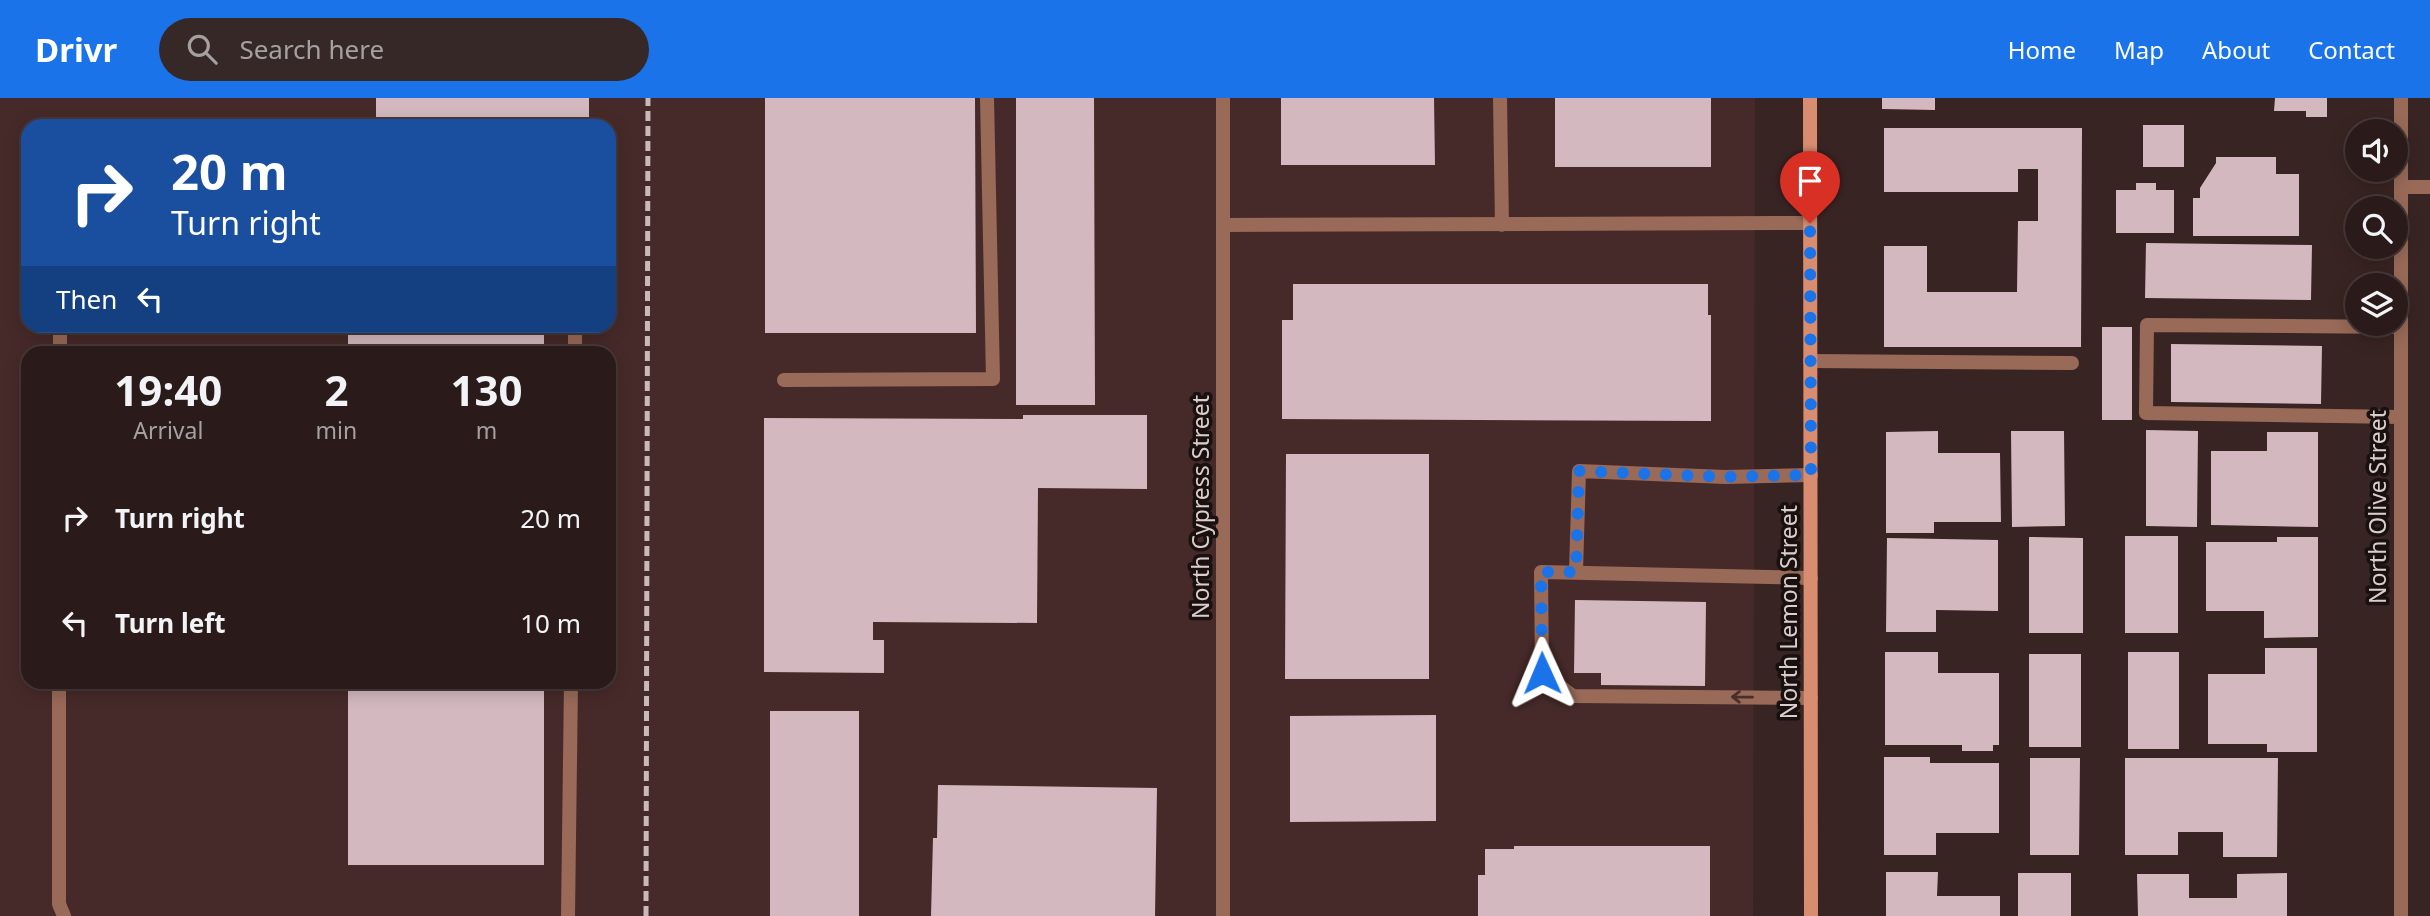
<!DOCTYPE html>
<html lang="en">
<head>
<meta charset="utf-8">
<style>
  :root { --surface:#2a1b1a; --page:#362827; --text:#f1f3f6; --muted:#a5a1a2; --line:#463939; --accent:#1a73e8 }
  body { margin:0; font-family:"Noto Sans",sans-serif; background:var(--page); color:var(--text); height:100vh; display:flex; flex-direction:column; font-size:26px; white-space:nowrap }
  * { box-sizing:border-box; margin:0 }
  p { font-size:23px; color:var(--muted) }
  .icon { flex:none; width:38px; height:38px; fill:none; stroke:currentColor; stroke-width:2; stroke-linecap:round; stroke-linejoin:round }
  .map { position:relative; flex:1; overflow:hidden }
  .sheet { position:absolute; left:21px; top:248px; width:595px; height:343px; display:flex; flex-direction:column; background:var(--surface); border-radius:21px; box-shadow:0 4px 18px #0003,0 0 0 2px var(--line) }
  .sheet>* { flex:none }
  .banner { position:absolute; left:21px; top:21px; width:595px; height:214px; border-radius:21px; box-shadow:0 4px 18px #0003,0 0 0 2px var(--line); background:#1a4fa0; color:#fff; overflow:hidden }
  .controls { position:absolute; left:2345px; top:21px; display:grid; gap:14px }
  .controls a { display:grid; place-items:center; width:63px; height:63px; border-radius:50%; background:var(--surface); box-shadow:0 4px 18px #0003,0 0 0 2px var(--line); font-size:35px }
  .pin { position:absolute; display:grid; place-items:center; width:60px; height:60px; color:#fff; margin:-72px -30px; border-radius:50% 50% 50% 0; rotate:-45deg; box-shadow:0 0 7px #0007 }
  .pin .icon { rotate:45deg }
  .me { position:absolute; width:77px; margin:-38px; rotate:359deg; stroke-linejoin:round; filter:drop-shadow(0 0 5px #0008) }
  .turn { display:flex; align-items:center; gap:24px; height:147px; padding:0 35px; font-size:32px }
  .turn .icon { width:91px; height:91px; stroke-width:2.5 }
  .turn b { display:block; font-size:49px; line-height:60px }
  .then { display:flex; align-items:center; height:66px; padding:0 35px; background:#0003; gap:14px; font-size:26px }
  .eta { display:flex; justify-content:space-evenly; align-items:center; height:119px; text-align:center }
  .eta b { font-size:42px; font-weight:700; line-height:49px }
  ul { padding:0; list-style:none }
  li { display:flex; align-items:center; gap:21px; height:105px; padding:0 35px }
  li div { flex:1 }
  li b { display:block; font-size:26px }
  li em { font-style:normal }
  header { display:flex; align-items:center; gap:42px; box-sizing:border-box; height:98px; padding:0 35px; background:var(--accent); color:#fff }
  header strong { font-size:33px }
  nav { display:flex; gap:38px; margin-inline-start:auto; font-size:24px }
  .search { width:490px; height:63px; background:var(--page); display:flex; align-items:center; gap:18px; box-sizing:border-box; padding:0 24px; border-radius:38px; color:var(--muted); font-size:26px }
  .map>svg:first-child { display:block }
  .built { fill:#462a29; fill-rule:evenodd }
  .building { fill:#d3b9bf }
  .lines { fill:none; stroke-linecap:round; stroke-linejoin:round }
  .lane { stroke:#996a58; stroke-width:14 }
  .street { stroke:#996a58; stroke-width:14 }
  .secondary { stroke:#d88d70; stroke-width:14 }
  .rail { stroke:#c9bab9; stroke-width:5; stroke-dasharray:10 5; stroke-linecap:butt }
  .oneway { stroke:#463029 }
  .route { stroke:#1a73e8; stroke-width:12; stroke-dasharray:0 21.6 }
  .labels { text-anchor:middle; dominant-baseline:central; stroke-width:7; stroke-linejoin:round; paint-order:stroke }
  .street-label { font-size:23px; fill:#dbcdcc; stroke:#191010 }
</style>
</head>
<body>
<header>
<strong>Drivr</strong>
<div class="search"><svg class="icon" aria-label="search" viewBox="0 0 24 24"><circle cx="10" cy="10" r="6"/><path d="M15 15l6 6"/></svg>Search here</div>
<nav><a>Home</a><a>Map</a><a>About</a><a>Contact</a></nav>
</header>
<div class="map">
<svg width="2430" height="818" viewBox="0 0 2430 818">
  <rect width="100%" height="100%" fill="#382423"/>
  <path class="built" d="M 0,0 L 1755,0 L 1753,818 L 0,818 ZM 28,28 L 609,28 L 609,228 L 28,228 ZM 28,256 L 609,256 L 609,584 L 28,584 Z"/>
  <path class="building" d="M 376,0 L 589,0 L 589,28 L 376,28 Z
    M 765,0 L 975,0 L 976,235 L 765,235 Z
    M 1016,0 L 1094,0 L 1095,307 L 1016,307 Z
    M 1281,0 L 1434,0 L 1435,67 L 1281,67 Z
    M 1555,0 L 1711,0 L 1711,69 L 1555,69 Z
    M 1882,0 L 1935,0 L 1935,12 L 1882,11 Z
    M 2275,0 L 2327,0 L 2327,19 L 2306,19 L 2306,13 L 2274,13 Z
    M 2143,27 L 2184,27 L 2184,69 L 2143,69 Z
    M 1884,30 L 2082,30 L 2081,249 L 1884,249 L 1884,148 L 1927,148 L 1927,194 L 2017,194 L 2018,123 L 2038,123 L 2038,71 L 2018,71 L 2018,94 L 1884,94 Z
    M 2216,59 L 2276,59 L 2276,76 L 2299,76 L 2299,138 L 2193,138 L 2193,100 L 2200,100 L 2200,90 L 2216,65 Z
    M 2136,85 L 2156,85 L 2156,92 L 2174,92 L 2174,135 L 2116,135 L 2116,92 L 2136,92 Z
    M 2146,145 L 2312,147 L 2311,202 L 2145,200 Z
    M 1293,186 L 1708,186 L 1708,217 L 1711,217 L 1711,323 L 1282,321 L 1282,222 L 1293,222 Z
    M 348,229 L 544,229 L 544,256 L 348,256 Z
    M 2102,229 L 2132,229 L 2132,322 L 2102,322 Z
    M 2171,246 L 2322,248 L 2321,306 L 2171,304 Z
    M 1023,317 L 1147,317 L 1147,391 L 1038,390 L 1037,525 L 873,524 L 873,542 L 884,542 L 884,575 L 764,574 L 764,320 L 1023,321 Z
    M 2146,332 L 2198,333 L 2197,429 L 2146,428 Z
    M 1938,333 L 1938,355 L 2000,355 L 2001,424 L 1934,424 L 1934,435 L 1886,435 L 1886,334 Z
    M 2011,333 L 2064,333 L 2065,428 L 2012,429 Z
    M 2267,334 L 2318,334 L 2318,429 L 2211,427 L 2211,353 L 2267,353 Z
    M 1286,356 L 1429,356 L 1429,581 L 1285,581 Z
    M 2125,438 L 2178,438 L 2178,535 L 2125,535 Z
    M 2029,439 L 2083,440 L 2083,535 L 2029,535 Z
    M 2277,439 L 2318,439 L 2318,539 L 2264,540 L 2264,513 L 2206,513 L 2206,444 L 2277,444 Z
    M 1887,440 L 1998,442 L 1998,513 L 1936,512 L 1936,534 L 1886,534 Z
    M 1575,502 L 1706,504 L 1705,588 L 1601,587 L 1601,575 L 1574,575 Z
    M 2265,550 L 2317,550 L 2317,654 L 2267,654 L 2267,646 L 2208,646 L 2208,576 L 2265,576 Z
    M 1885,554 L 1938,554 L 1938,575 L 1999,575 L 1999,647 L 1993,647 L 1993,653 L 1962,653 L 1962,647 L 1885,647 Z
    M 2128,554 L 2179,554 L 2179,651 L 2128,651 Z
    M 2029,556 L 2081,556 L 2081,649 L 2029,649 Z
    M 348,584 L 544,584 L 544,767 L 348,767 Z
    M 770,613 L 859,613 L 859,818 L 770,818 Z
    M 1436,617 L 1436,723 L 1290,724 L 1290,618 Z
    M 1884,659 L 1930,659 L 1930,665 L 1999,665 L 1999,735 L 1936,735 L 1936,757 L 1884,757 Z
    M 2030,660 L 2080,660 L 2079,757 L 2030,757 Z
    M 2125,660 L 2278,660 L 2277,759 L 2223,759 L 2223,734 L 2178,734 L 2178,757 L 2125,757 Z
    M 938,687 L 1157,690 L 1155,818 L 931,818 L 933,740 L 937,740 Z
    M 1514,748 L 1710,748 L 1710,818 L 1478,818 L 1478,777 L 1485,777 L 1485,751 L 1514,751 Z
    M 1886,774 L 1938,774 L 1937,798 L 2000,798 L 2000,818 L 1886,818 Z
    M 2018,775 L 2071,775 L 2071,818 L 2018,818 Z
    M 2287,775 L 2287,818 L 2138,818 L 2137,776 L 2189,776 L 2189,800 L 2237,800 L 2237,776 Z"/>
  <g class="lines">
    <path class="lane" d="M 1500,0 L 1502,127
      M 2401,89 L 2430,89
      M 1223,127 L 1810,125
      M 575,228 L 575,256
      M 60,256 L 60,228
      M 1810,263 L 2072,265
      M 784,282 L 993,281 L 987,0
      M 2400,319 L 2146,315 L 2147,227 L 2401,229
      M 1576,474 L 1579,373 L 1725,379 L 1811,377
      M 1811,480 L 1541,474 L 1542,575 L 1573,598 L 1811,600
      M 59,584 L 59,806 L 64,818
      M 568,818 L 571,584"/>
    <path class="street" d="M 1223,0 L 1223,818
      M 2401,0 L 2401,818"/>
    <path class="secondary" d="M 1810,0 L 1811,818"/>
    <path class="rail" d="M 646,818 L 648,0"/>
  </g>
  <defs><path id="oneway-shaft" d="M-6 0H5M1.5-3L5.5 0L1.5 3" fill="none" stroke-width="1.6" stroke-linecap="round" stroke-linejoin="round" transform="scale(1.75)"/></defs>
  <use class="oneway" href="#oneway-shaft" transform="translate(1742 599) rotate(-179)"/>
  <g class="lines">
    <path class="route" d="M 1542,575 L 1541,474 L 1576,474 L 1579,373 L 1725,379 L 1811,377 L 1810,125"/>
  </g>
  <g class="labels">
    <g class="street-label">
      <text transform="translate(1200 409) rotate(-90)">North Cypress Street</text>
      <text transform="translate(2377 409) rotate(-90)">North Olive Street</text>
      <text transform="translate(1788 514) rotate(-90)">North Lemon Street</text>
    </g>
  </g>
</svg>
<div class="controls">
<a><svg class="icon" aria-label="sound" viewBox="0 0 24 24"><path d="M4 9h4l5-4v14l-5-4H4zM17 9q2 3 0 6"/></svg></a>
<a><svg class="icon" aria-label="search" viewBox="0 0 24 24"><circle cx="10" cy="10" r="6"/><path d="M15 15l6 6"/></svg></a>
<a><svg class="icon" aria-label="layers" viewBox="0 0 24 24"><path d="M12 4l9 5-9 5-9-5zM3 14l9 5 9-5"/></svg></a>
</div>
<div class="pin" style="left:1810px;top:125px;background:#d93025"><svg class="icon" aria-label="arrive" viewBox="0 0 24 24"><path d="M6 21V4h12l-3 4 3 4H6"/></svg></div>
<svg class="me" style="left:1542px;top:575px" viewBox="-20 -20 40 40"><path d="M0-17L14 15 0 8-14 15z" fill="#1a73e8" stroke="#fff" stroke-width="4"/></svg>
<div class="banner">
<div class="turn"><svg class="icon" aria-label="right" viewBox="0 0 24 24"><path d="M7 20v-9h11M14 6l5 5-5 5"/></svg><div><b>20 m</b>Turn right</div></div>
<div class="then">Then<svg class="icon" aria-label="left" viewBox="0 0 24 24"><path d="M17 20v-9H6M10 6l-5 5 5 5"/></svg></div>
</div>
<section class="sheet">
<div class="eta">
<div><b>19:40</b><p>Arrival</p></div>
<div><b>2</b><p>min</p></div>
<div><b>130</b><p>m</p></div>
</div>
<ul>
<li><svg class="icon" aria-label="right" viewBox="0 0 24 24"><path d="M7 20v-9h11M14 6l5 5-5 5"/></svg><div><b>Turn right</b></div><em>20 m</em></li>
<li><svg class="icon" aria-label="left" viewBox="0 0 24 24"><path d="M17 20v-9H6M10 6l-5 5 5 5"/></svg><div><b>Turn left</b></div><em>10 m</em></li>
</ul>
</section>
</div>
</body>
</html>
